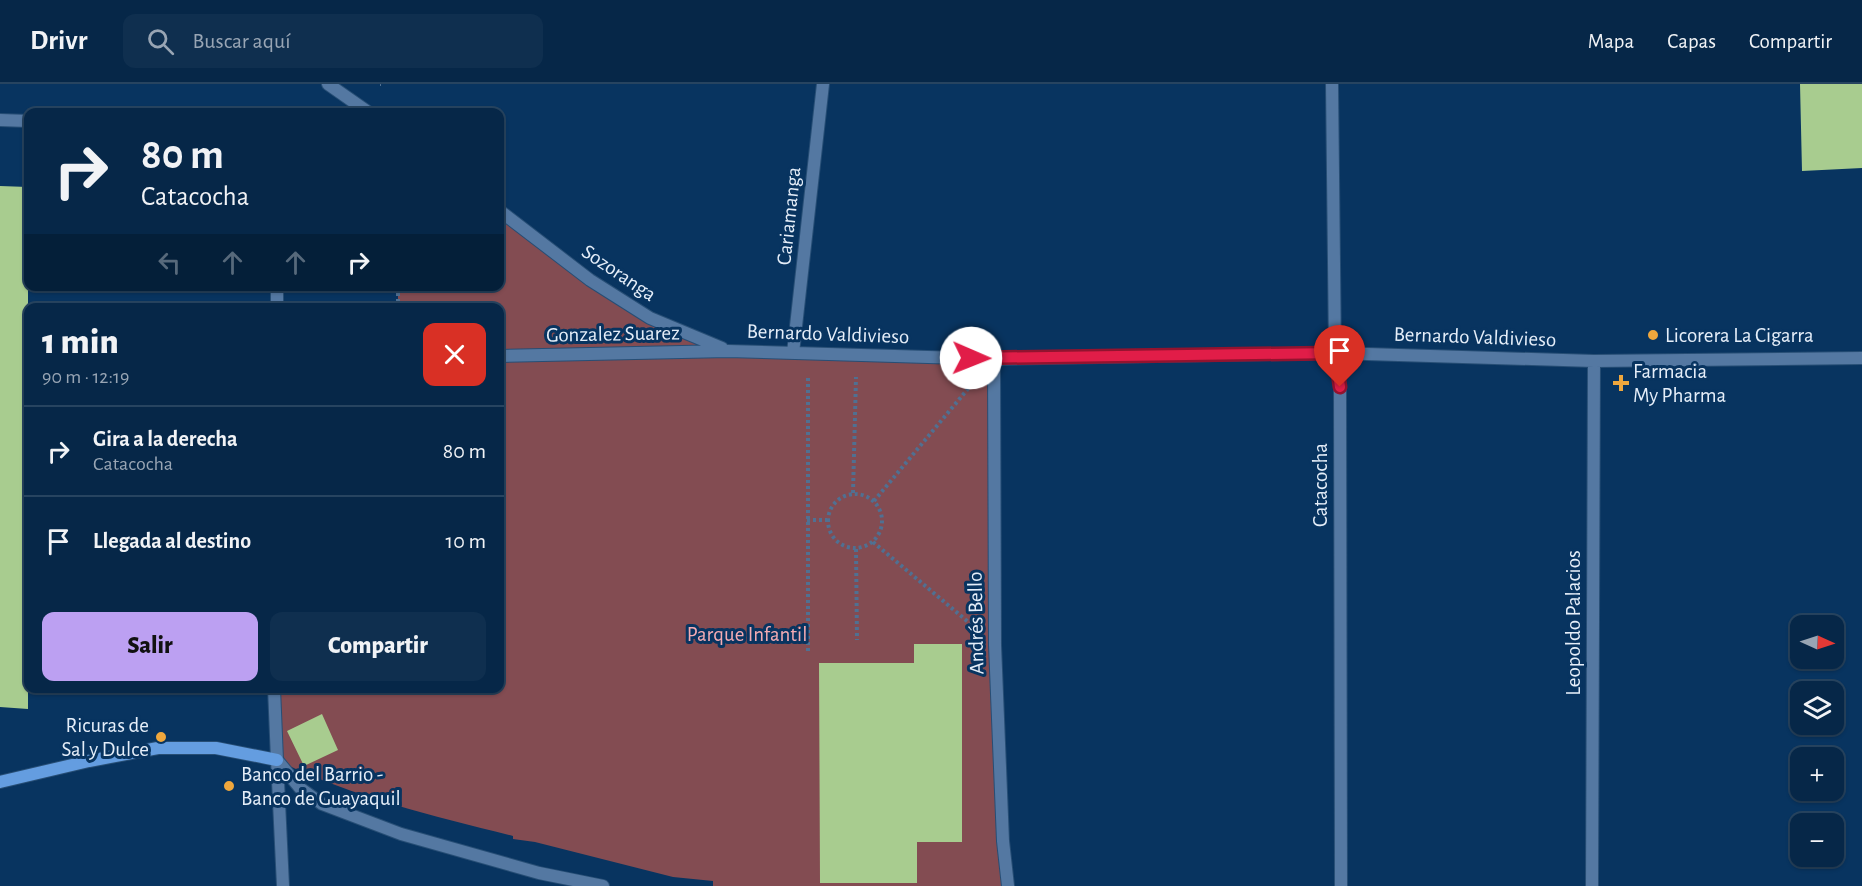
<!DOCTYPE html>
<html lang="es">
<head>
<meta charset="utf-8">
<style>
  :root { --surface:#062748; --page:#0f2f4f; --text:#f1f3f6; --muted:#98a5b4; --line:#274460; --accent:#bca0f2 }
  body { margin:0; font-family:"Alegreya Sans",sans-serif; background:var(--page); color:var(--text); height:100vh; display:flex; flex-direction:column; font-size:22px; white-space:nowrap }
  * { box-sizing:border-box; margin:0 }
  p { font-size:20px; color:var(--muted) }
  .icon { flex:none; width:33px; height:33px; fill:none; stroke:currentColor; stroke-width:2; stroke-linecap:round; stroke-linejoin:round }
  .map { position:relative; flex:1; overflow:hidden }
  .side { position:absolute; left:24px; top:219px; width:480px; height:390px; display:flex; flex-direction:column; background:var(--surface); border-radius:12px; box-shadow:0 2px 4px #0004,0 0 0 2px var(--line) }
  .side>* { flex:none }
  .banner { position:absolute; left:24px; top:24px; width:480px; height:183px; border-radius:12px; box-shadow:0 2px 4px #0004,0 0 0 2px var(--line); background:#062748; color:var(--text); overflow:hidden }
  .needle { width:39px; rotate:93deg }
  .buttons { position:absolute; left:1790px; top:531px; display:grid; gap:12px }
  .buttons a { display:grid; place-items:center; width:54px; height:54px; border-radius:12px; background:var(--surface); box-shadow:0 2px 4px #0004,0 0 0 2px var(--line); font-size:30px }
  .pin { position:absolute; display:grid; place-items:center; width:51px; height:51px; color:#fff; margin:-62px -26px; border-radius:50% 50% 50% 0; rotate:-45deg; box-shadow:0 0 6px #0007 }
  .pin .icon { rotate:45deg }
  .me { position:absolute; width:66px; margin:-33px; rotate:91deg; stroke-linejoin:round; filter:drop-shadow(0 0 4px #0008) }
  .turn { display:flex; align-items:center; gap:21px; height:126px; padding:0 18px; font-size:27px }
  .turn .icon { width:78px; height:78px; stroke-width:2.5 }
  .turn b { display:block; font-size:42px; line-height:51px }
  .lanes { display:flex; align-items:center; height:57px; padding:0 18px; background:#0003; justify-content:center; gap:30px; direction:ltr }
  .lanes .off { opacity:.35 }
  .round { display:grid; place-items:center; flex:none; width:63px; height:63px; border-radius:12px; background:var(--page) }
  .summary { display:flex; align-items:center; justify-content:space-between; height:102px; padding:0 18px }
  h1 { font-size:36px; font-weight:800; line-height:45px }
  .cta { display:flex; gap:12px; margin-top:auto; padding:12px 18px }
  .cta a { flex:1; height:69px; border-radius:12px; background:var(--accent); color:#111; font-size:24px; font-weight:800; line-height:69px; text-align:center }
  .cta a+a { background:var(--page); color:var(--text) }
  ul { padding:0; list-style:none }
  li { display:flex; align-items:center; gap:18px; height:90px; padding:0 18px; border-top:2px solid var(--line) }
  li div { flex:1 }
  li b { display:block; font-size:22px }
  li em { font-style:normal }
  header { display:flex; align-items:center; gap:36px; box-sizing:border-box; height:84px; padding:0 30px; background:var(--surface); border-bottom:2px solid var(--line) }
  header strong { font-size:28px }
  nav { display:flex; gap:33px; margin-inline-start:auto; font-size:21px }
  .search { width:420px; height:54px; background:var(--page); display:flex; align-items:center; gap:15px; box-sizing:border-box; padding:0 21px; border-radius:12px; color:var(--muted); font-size:22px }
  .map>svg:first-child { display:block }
  .green { fill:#834c52 }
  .building { fill:#a8cc8f }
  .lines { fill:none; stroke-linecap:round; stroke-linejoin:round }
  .lane-casing { stroke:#274e75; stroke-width:14 }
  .street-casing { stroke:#274e75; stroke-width:14 }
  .secondary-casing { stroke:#274e75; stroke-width:14 }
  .path { stroke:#507092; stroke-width:4; stroke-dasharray:3 3; stroke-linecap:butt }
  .lane { stroke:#5478a2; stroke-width:12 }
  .street { stroke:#5478a2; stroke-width:12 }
  .secondary { stroke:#649de0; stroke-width:12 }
  .route-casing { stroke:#92132f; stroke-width:15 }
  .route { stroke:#e11d48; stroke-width:10 }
  .poi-dot { fill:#efa73d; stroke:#083460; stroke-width:2 }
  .labels { text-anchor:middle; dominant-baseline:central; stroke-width:6; stroke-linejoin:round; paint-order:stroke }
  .street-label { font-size:21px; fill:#e5eef9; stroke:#083460 }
  .poi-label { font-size:21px; fill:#e5eef9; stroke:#083460; text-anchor:start }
  .park-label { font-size:21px; fill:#f3acb3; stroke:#083460 }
</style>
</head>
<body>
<header>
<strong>Drivr</strong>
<div class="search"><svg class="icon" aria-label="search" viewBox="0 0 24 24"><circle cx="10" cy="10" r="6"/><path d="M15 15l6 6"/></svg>Buscar aquí</div>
<nav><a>Mapa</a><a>Capas</a><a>Compartir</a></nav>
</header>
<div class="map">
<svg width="1862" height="802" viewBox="0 0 1862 802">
  <rect width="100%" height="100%" fill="#083460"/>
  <path class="green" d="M 500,127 L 650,234 L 728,267 L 994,275 L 1007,802 L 713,802 L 713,797 L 673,793 L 535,758 L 513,755 L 513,752 C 433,732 352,713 277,676 L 274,605 L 500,604 L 500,224 L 398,223 L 398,203 L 500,202 Z"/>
  <path class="building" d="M 1800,0 L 1862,0 L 1862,84 L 1802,87 Z
    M 0,102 L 28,103 L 28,625 L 0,623 Z
    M 914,560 L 962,560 L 962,758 L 917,758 L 917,799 L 820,799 L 819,579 L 914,579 Z
    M 322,630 L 338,666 L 304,682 L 287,647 Z"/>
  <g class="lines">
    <defs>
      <path id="lane" d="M 0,36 L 28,37"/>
      <path id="street" d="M 328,0 L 368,28
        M 1332,0 L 1335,269 L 1340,303 L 1341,802
        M 500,127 L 590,196 L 650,234 L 722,264
        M 277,209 L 277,224
        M 793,269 L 823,0
        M 500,272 L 728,267 L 994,275 L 1335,269 L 1594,277 L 1862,274
        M 994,275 L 995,561 L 1003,757 L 1008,802
        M 274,604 L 277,676 L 300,704 L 322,720 L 401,750 L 539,789 L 603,802
        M 277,676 L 283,802
        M 1592,802 L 1594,277"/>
      <path id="secondary" d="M 0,698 L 89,677 L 158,664 L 216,664 L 277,676"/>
    </defs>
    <use href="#lane" class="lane-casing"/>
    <use href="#street" class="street-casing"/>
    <use href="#secondary" class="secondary-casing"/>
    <path class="path" d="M 380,0 L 381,0
      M 398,224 L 398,202
      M 853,409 L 856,293
      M828 437a27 27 0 1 1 54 0a27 27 0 1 1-54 0Z
      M 874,417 L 972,300
      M 807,436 L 827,436
      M 873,458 L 973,542
      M 856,465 L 857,556
      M 808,567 L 808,291"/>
    <use href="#lane" class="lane"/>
    <use href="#street" class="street"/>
    <use href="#secondary" class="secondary"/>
  </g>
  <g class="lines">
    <defs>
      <path id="route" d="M 971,274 L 1335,269 L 1340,303"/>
    </defs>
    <use href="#route" class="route-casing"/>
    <use href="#route" class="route"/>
  </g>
  <g class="poi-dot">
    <circle cx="1653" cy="251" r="6"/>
    <path d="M1618 290h6v6h6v6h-6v6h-6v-6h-6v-6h6z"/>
    <circle cx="161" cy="653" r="6"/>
    <circle cx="229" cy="702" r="6"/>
  </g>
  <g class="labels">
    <g class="street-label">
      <text transform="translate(789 132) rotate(-84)">Cariamanga</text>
      <text transform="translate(619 189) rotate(34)">Sozoranga</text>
      <text transform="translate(613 250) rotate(-1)">Gonzalez Suarez</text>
      <text transform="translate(828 250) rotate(2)">Bernardo Valdivieso</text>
      <text transform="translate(1475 253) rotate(2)">Bernardo Valdivieso</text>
      <text transform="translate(1320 401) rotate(-90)">Catacocha</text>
      <text transform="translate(976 539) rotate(-91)">Andrés Bello</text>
      <text transform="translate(1573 539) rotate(-90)">Leopoldo Palacios</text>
    </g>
    <g class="poi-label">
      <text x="1665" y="251">Licorera La Cigarra</text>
      <text x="1633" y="287">Farmacia<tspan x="1633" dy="24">My Pharma</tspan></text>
      <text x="149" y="641" text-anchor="end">Ricuras de<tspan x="149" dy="24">Sal y Dulce</tspan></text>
      <text x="241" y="690">Banco del Barrio -<tspan x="241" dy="24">Banco de Guayaquil</tspan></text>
    </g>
    <g class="park-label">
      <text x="747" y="550">Parque Infantil</text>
    </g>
  </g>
</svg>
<div class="buttons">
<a><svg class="needle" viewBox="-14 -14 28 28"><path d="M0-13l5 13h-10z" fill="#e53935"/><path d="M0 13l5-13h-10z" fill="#98a5b4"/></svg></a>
<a><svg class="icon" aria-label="layers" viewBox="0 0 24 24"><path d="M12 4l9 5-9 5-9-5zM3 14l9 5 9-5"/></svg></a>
<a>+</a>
<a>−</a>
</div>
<div class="pin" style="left:1340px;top:303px;background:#d93025"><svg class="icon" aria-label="arrive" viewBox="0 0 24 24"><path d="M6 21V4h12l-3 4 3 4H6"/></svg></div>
<svg class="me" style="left:971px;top:274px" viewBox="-20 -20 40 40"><circle r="19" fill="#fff"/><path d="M0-13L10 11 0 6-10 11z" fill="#e11d48"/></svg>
<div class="banner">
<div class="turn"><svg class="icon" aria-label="right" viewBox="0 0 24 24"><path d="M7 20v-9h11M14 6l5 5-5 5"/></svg><div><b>80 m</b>Catacocha</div></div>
<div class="lanes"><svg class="icon off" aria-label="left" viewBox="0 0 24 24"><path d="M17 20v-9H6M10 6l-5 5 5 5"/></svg><svg class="icon off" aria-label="ahead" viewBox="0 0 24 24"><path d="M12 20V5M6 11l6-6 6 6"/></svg><svg class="icon off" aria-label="ahead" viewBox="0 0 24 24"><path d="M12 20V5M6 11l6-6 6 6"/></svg><svg class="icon" aria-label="right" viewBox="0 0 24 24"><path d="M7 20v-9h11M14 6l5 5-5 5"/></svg></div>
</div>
<section class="side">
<div class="summary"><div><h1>1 min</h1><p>90 m · 12:19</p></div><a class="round" style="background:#d93025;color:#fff"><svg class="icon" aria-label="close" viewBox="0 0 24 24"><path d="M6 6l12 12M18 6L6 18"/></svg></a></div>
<ul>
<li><svg class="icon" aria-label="right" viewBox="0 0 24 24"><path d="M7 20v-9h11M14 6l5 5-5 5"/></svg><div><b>Gira a la derecha</b><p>Catacocha</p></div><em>80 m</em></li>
<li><svg class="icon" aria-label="arrive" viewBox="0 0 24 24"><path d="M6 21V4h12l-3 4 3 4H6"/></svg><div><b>Llegada al destino</b></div><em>10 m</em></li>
</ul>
<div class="cta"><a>Salir</a><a>Compartir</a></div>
</section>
</div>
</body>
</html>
